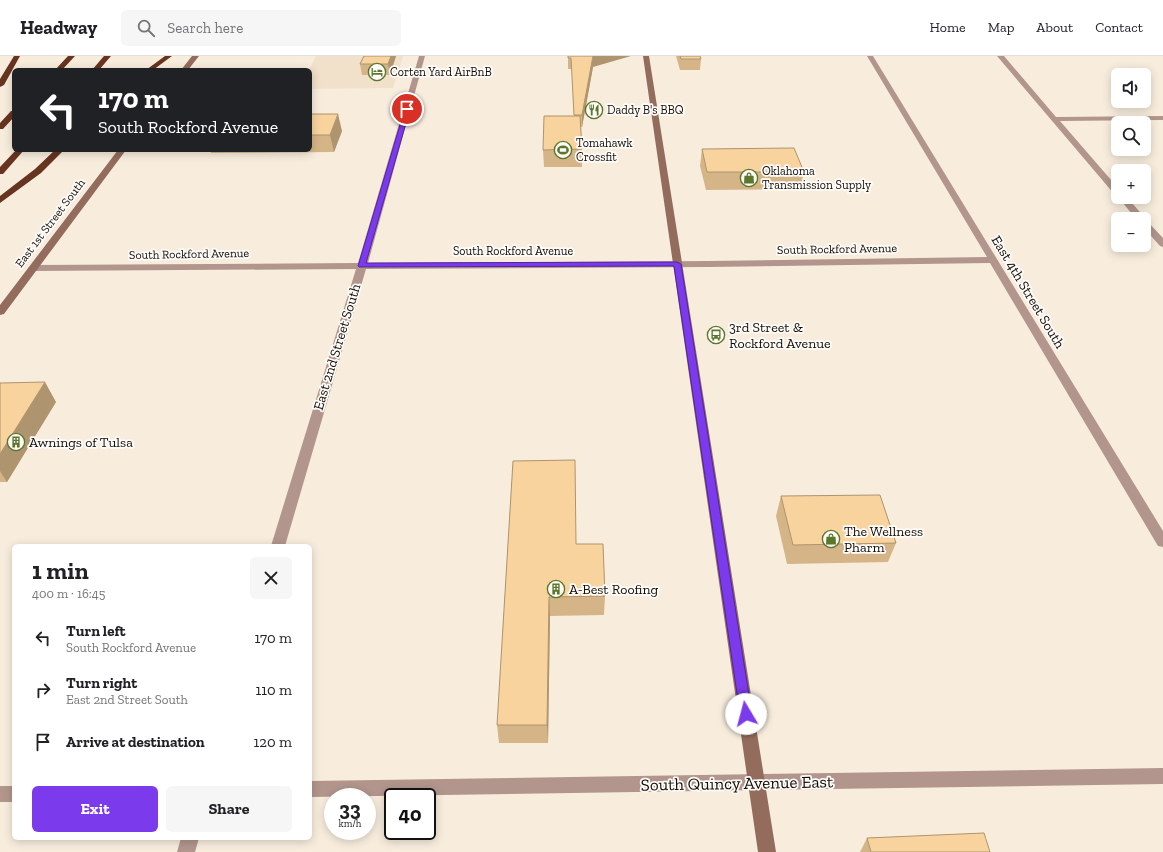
<!DOCTYPE html>
<html lang="en">
<head>
<meta charset="utf-8">
<style>
  :root { --surface:#fff; --page:#f6f6f6; --text:#202124; --muted:#757577; --line:#e0e0e0; --accent:#7c3aed }
  body { margin:0; font-family:"Zilla Slab",serif; background:var(--page); color:var(--text); height:100vh; display:flex; flex-direction:column; font-size:15px; white-space:nowrap }
  * { box-sizing:border-box; margin:0 }
  p { font-size:13px; color:var(--muted) }
  .icon { flex:none; width:22px; height:22px; fill:none; stroke:currentColor; stroke-width:2; stroke-linecap:round; stroke-linejoin:round }
  .map { position:relative; flex:1; overflow:hidden }
  .details { position:absolute; left:12px; top:488px; width:300px; height:296px; display:flex; flex-direction:column; background:var(--surface); border-radius:6px; box-shadow:0 2px 10px #0003 }
  .details>* { flex:none }
  .top-card { position:absolute; left:12px; top:12px; width:300px; height:84px; border-radius:6px; box-shadow:0 2px 10px #0003; background:#202124; color:#fff; overflow:hidden }
  .tools { position:absolute; left:1111px; top:12px; display:grid; gap:8px }
  .tools a { display:grid; place-items:center; width:40px; height:40px; border-radius:6px; background:var(--surface); box-shadow:0 2px 10px #0003; font-size:20px }
  .speed { position:absolute; left:324px; top:732px; display:flex; gap:8px; font-size:20px; font-weight:700; text-align:center }
  .speed>* { display:grid; place-content:center; width:52px; height:52px; border-radius:50%; background:var(--surface); box-shadow:0 2px 10px #0003; line-height:1 }
  .speed small { font-size:10px; font-weight:400 }
  .speed .limit { border:2px solid #111; border-radius:6px; background:#fff; color:#111 }
  .pin { position:absolute; display:grid; place-items:center; width:34px; height:34px; color:#fff; margin:-17px; border:2px solid #fff; border-radius:50%; box-shadow:0 1px 4px #0007 }
  .me { position:absolute; width:44px; margin:-22px; rotate:352deg; stroke-linejoin:round; filter:drop-shadow(0 0 3px #0008) }
  .turn { display:flex; align-items:center; gap:14px; height:84px; padding:0 20px; font-size:18px }
  .turn .icon { width:52px; height:52px; stroke-width:2.5 }
  .turn b { display:block; font-size:28px; line-height:34px }
  .round { display:grid; place-items:center; flex:none; width:42px; height:42px; border-radius:6px; background:var(--page) }
  .summary { display:flex; align-items:center; justify-content:space-between; height:68px; padding:0 20px }
  h1 { font-size:24px; font-weight:700; line-height:30px }
  .action { display:flex; gap:8px; margin-top:auto; padding:8px 20px }
  .action a { flex:1; height:46px; border-radius:6px; background:var(--accent); color:#fff; font-size:16px; font-weight:700; line-height:46px; text-align:center }
  .action a+a { background:var(--page); color:var(--text) }
  ul { padding:0; list-style:none }
  li { display:flex; align-items:center; gap:12px; height:52px; padding:0 20px }
  li div { flex:1 }
  li b { display:block; font-size:15px }
  li em { font-style:normal }
  header { display:flex; align-items:center; gap:24px; box-sizing:border-box; height:56px; padding:0 20px; background:var(--surface); border-bottom:1px solid var(--line) }
  header strong { font-size:19px }
  nav { display:flex; gap:22px; margin-inline-start:auto; font-size:14px }
  .search { width:280px; height:36px; background:var(--page); display:flex; align-items:center; gap:10px; box-sizing:border-box; padding:0 14px; border-radius:6px; color:var(--muted); font-size:15px }
  .map>svg:first-child { display:block }
  .built { fill:#f1e1cb }
  .lines { fill:none; stroke-linecap:round; stroke-linejoin:round }
  .street { fill:#b2968d; fill-rule:evenodd }
  .secondary { fill:#936c5e; fill-rule:evenodd }
  .highway { fill:#673420; fill-rule:evenodd }
  .wall { fill:#d5b588 }
  .shaded-wall { fill:#ae946f }
  .building { fill:#f8d39e; stroke:#ae946f }
  .route { fill:#7c3aed; stroke:#51269a }
  .labels { text-anchor:middle; dominant-baseline:central; stroke-width:3.5; stroke-linejoin:round; paint-order:stroke }
  .far-poi-label { font-size:12px; fill:#110e08; stroke:#fefbf8; text-anchor:start }
  .far-street-label { font-size:12px; fill:#110e08; stroke:#fefbf8 }
  .street-label { font-size:14px; fill:#110e08; stroke:#fefbf8 }
  .poi-label { font-size:14px; fill:#110e08; stroke:#fefbf8; text-anchor:start }
  .near-street-label { font-size:17px; fill:#110e08; stroke:#fefbf8 }
</style>
</head>
<body>
<header>
<strong>Headway</strong>
<div class="search"><svg class="icon" aria-label="search" viewBox="0 0 24 24"><circle cx="10" cy="10" r="6"/><path d="M15 15l6 6"/></svg>Search here</div>
<nav><a>Home</a><a>Map</a><a>About</a><a>Contact</a></nav>
</header>
<div class="map">
<svg width="1163" height="796" viewBox="0 0 1163 796">
  <rect width="100%" height="100%" fill="#f8eddd"/>
  <path class="built" d="M 316,0 L 403,0 L 393,32 L 310,33 L 309,14 Z"/>
  <g class="lines">
    <path class="street" d="M 419,0 L 425,0 L 368,207 L 708,205 L 987,201 L 867,0 L 873,0 L 1163,475 L 1163,491 L 1158,490 L 990,207 L 708,211 L 366,213 L 285,490 L 271,490 L 356,213 L 33,215 L 28,212 L 33,209 L 358,207 Z
      M 997,0 L 1004,0 L 1056,61 L 1163,60 L 1163,64 L 1060,65 L 1118,132 L 1118,140 L 1115,139 Z
      M 1118,141 L 1127,141 L 1144,161 L 1144,164 L 1147,165 L 1163,182 L 1163,191 L 1160,190 L 1144,172 L 1144,163 L 1136,163 Z
      M 1163,712 L 1163,728 L 310,741 L 310,725 Z
      M 0,730 L 14,730 L 14,746 L 0,746 Z
      M 181,782 L 199,782 L 195,796 L 177,796 Z"/>
    <path class="secondary" d="M 192,0 L 199,0 L 188,14 L 181,14 Z
      M 643,0 L 649,0 L 776,796 L 758,796 Z
      M 118,94 L 126,94 L 4,258 L 0,259 L 0,249 Z"/>
    <path class="highway" d="M 14,0 L 20,0 L 4,29 L 0,31 L 0,23 Z
      M 68,0 L 75,0 L 62,14 L 55,14 Z
      M 104,0 L 111,0 L 99,14 L 92,14 Z
      M 165,0 L 172,0 L 153,14 L 146,14 Z
      M 11,55 L 14,55 L 14,61 L 3,73 L 0,73 L 0,67 Z
      M 16,94 L 24,94 L 3,118 L 0,118 L 0,111 Z
      M 55,94 L 64,94 L 41,117 L 0,147 L 0,140 L 35,113 Z"/>
  </g>
  <path class="wall" d="M 364,0 L 396,0 L 390,19 L 362,19 L 360,8 Z
    M 568,0 L 593,11 L 582,71 L 581,71 L 582,111 L 544,111 L 543,94 L 574,60 L 572,13 L 568,13 Z
    M 676,0 L 700,0 L 701,3 L 700,14 L 680,14 Z
    M 310,58 L 342,75 L 334,96 L 211,97 L 210,94 L 310,94 Z
    M 702,93 L 804,116 L 800,133 L 706,134 L 700,110 Z
    M 0,327 L 56,346 L 7,426 L 0,426 Z
    M 513,405 L 576,488 L 605,540 L 604,559 L 550,560 L 548,687 L 499,687 L 497,669 Z
    M 781,440 L 896,487 L 888,506 L 787,508 L 776,460 Z
    M 867,782 L 990,796 L 860,796 Z"/>
  <path class="shaded-wall" d="M 391,0 L 396,0 L 390,19 L 388,8 Z
    M 593,0 L 631,0 L 593,11 L 582,71 L 582,59 Z
    M 338,58 L 342,75 L 334,96 L 330,79 Z
    M 45,326 L 56,346 L 7,426 L 0,415 L 0,398 Z
    M 549,541 L 550,560 L 548,687 L 547,669 Z"/>
  <path class="building" d="M 364,0 L 391,0 L 388,8 L 360,8 Z
    M 568,0 L 594,0 L 593,0 L 582,59 L 574,59 L 571,2 L 568,2 Z
    M 680,0 L 700,0 L 701,3 L 681,3 Z
    M 310,58 L 338,58 L 330,79 L 310,79 Z
    M 544,60 L 580,60 L 582,93 L 543,94 Z
    M 794,92 L 804,116 L 707,116 L 702,93 Z
    M 45,326 L 0,398 L 0,327 Z
    M 575,404 L 576,488 L 603,488 L 605,540 L 549,541 L 547,669 L 497,669 L 513,405 Z
    M 880,439 L 896,487 L 793,489 L 781,440 Z
    M 984,777 L 990,796 L 871,796 L 867,782 Z"/>
  <path class="route" d="M 405,52 L 410,53 L 366,207 L 677,206 L 681,208 L 752,658 L 750,661 L 746,663 L 742,661 L 740,658 L 674,210 L 359,211 L 358,210 Z"/>
  <defs>
    <symbol id="hotel-ring" viewBox="-11 -11 22 22"><circle r="9.5" fill="#fefbf8" stroke="#5b772b" stroke-width="1.5"/><path d="M-6-4.5h1.5V1H6V5H4.5V3h-9V5H-6ZM-4 0a1.8 1.8 0 1 1 3.6 0ZM.5 0V-2.5h3Q6-2.5 6 0Z" fill="#5b772b"/></symbol>
    <symbol id="restaurant-ring" viewBox="-11 -11 22 22"><circle r="9.5" fill="#fefbf8" stroke="#5b772b" stroke-width="1.5"/><path d="M-5-6h1v4h1v-4h1v4h1v-4h1v5L-1.5 .5V6h-2V.5L-5-1ZM5-6V6H3V1.5H1.5Q1.5-4 5-6Z" fill="#5b772b"/></symbol>
    <symbol id="stadium-ring" viewBox="-11 -11 22 22"><circle r="9.5" fill="#fefbf8" stroke="#5b772b" stroke-width="1.5"/><path d="M0-5a6.5 5 0 1 0 0 10a6.5 5 0 1 0 0-10ZM-3.5-1.8h7v3.6h-7Z" fill="#5b772b"/></symbol>
    <symbol id="shop-ring" viewBox="-11 -11 22 22"><circle r="9.5" fill="#fefbf8" stroke="#5b772b" stroke-width="1.5"/><path d="M-5-2.5h2.3a2.7 3.5 0 0 1 5.4 0H5L5.5 6h-11ZM-1.5-2.5h3a1.5 2.3 0 0 0-3 0Z" fill="#5b772b"/></symbol>
    <symbol id="bus-ring" viewBox="-11 -11 22 22"><circle r="9.5" fill="#fefbf8" stroke="#5b772b" stroke-width="1.5"/><path d="M-5-6H5V4H4V6H2V4H-2V6H-4V4H-5ZM-3.5-4V0h7V-4ZM-3.5 1.2v1.5H-2V1.2ZM2 1.2v1.5H3.5V1.2Z" fill="#5b772b"/></symbol>
    <symbol id="building-ring" viewBox="-11 -11 22 22"><circle r="9.5" fill="#fefbf8" stroke="#5b772b" stroke-width="1.5"/><path d="M-4-6H4V6H1V3H-1V6H-4ZM-2.5-4.3h1.7v1.8h-1.7ZM.8-4.3h1.7v1.8H.8ZM-2.5-1h1.7V.8h-1.7ZM.8-1h1.7V.8H.8Z" fill="#5b772b"/></symbol>
  </defs>
  <g fill-rule="evenodd">
    <use href="#hotel-ring" x="367" y="6" width="20" height="20"/>
    <use href="#restaurant-ring" x="584" y="44" width="20" height="20"/>
    <use href="#stadium-ring" x="553" y="84" width="20" height="20"/>
    <use href="#shop-ring" x="739" y="112" width="20" height="20"/>
    <use href="#bus-ring" x="706" y="269" width="20" height="20"/>
    <use href="#building-ring" x="6" y="376" width="20" height="20"/>
    <use href="#shop-ring" x="821" y="473" width="20" height="20"/>
    <use href="#building-ring" x="546" y="523" width="20" height="20"/>
  </g>
  <g class="labels">
    <g class="far-poi-label">
      <text x="390" y="16">Corten Yard AirBnB</text>
      <text x="607" y="54">Daddy B's BBQ</text>
      <text x="576" y="87">Tomahawk<tspan x="576" dy="14">Crossfit</tspan></text>
      <text x="762" y="115">Oklahoma<tspan x="762" dy="14">Transmission Supply</tspan></text>
    </g>
    <g class="far-street-label">
      <text transform="translate(50 167) rotate(-53)">East 1st Street South</text>
      <text transform="translate(837 193) rotate(-1)">South Rockford Avenue</text>
      <text x="513" y="195">South Rockford Avenue</text>
      <text transform="translate(189 198) rotate(-1)">South Rockford Avenue</text>
    </g>
    <g class="street-label">
      <text transform="translate(1028 236) rotate(59)">East 4th Street South</text>
      <text transform="translate(337 291) rotate(-73)">East 2nd Street South</text>
    </g>
    <g class="poi-label">
      <text x="729" y="271">3rd Street &amp;<tspan x="729" dy="16">Rockford Avenue</tspan></text>
      <text x="29" y="386">Awnings of Tulsa</text>
      <text x="844" y="475">The Wellness<tspan x="844" dy="16">Pharm</tspan></text>
      <text x="569" y="533">A-Best Roofing</text>
    </g>
    <g class="near-street-label">
      <text transform="translate(737 727) rotate(-1)">South Quincy Avenue East</text>
    </g>
  </g>
</svg>
<div class="tools">
<a><svg class="icon" aria-label="sound" viewBox="0 0 24 24"><path d="M4 9h4l5-4v14l-5-4H4zM17 9q2 3 0 6"/></svg></a>
<a><svg class="icon" aria-label="search" viewBox="0 0 24 24"><circle cx="10" cy="10" r="6"/><path d="M15 15l6 6"/></svg></a>
<a>+</a>
<a>−</a>
</div>
<div class="speed"><div>33<small>km/h</small></div><div class="limit">40</div></div>
<div class="pin" style="left:407px;top:53px;background:#d93025"><svg class="icon" aria-label="arrive" viewBox="0 0 24 24"><path d="M6 21V4h12l-3 4 3 4H6"/></svg></div>
<svg class="me" style="left:746px;top:658px" viewBox="-20 -20 40 40"><circle r="19" fill="#fff"/><path d="M0-13L10 11 0 6-10 11z" fill="#7c3aed"/></svg>
<div class="top-card">
<div class="turn"><svg class="icon" aria-label="left" viewBox="0 0 24 24"><path d="M17 20v-9H6M10 6l-5 5 5 5"/></svg><div><b>170 m</b>South Rockford Avenue</div></div>
</div>
<section class="details">
<div class="summary"><div><h1>1 min</h1><p>400 m · 16:45</p></div><a class="round"><svg class="icon" aria-label="close" viewBox="0 0 24 24"><path d="M6 6l12 12M18 6L6 18"/></svg></a></div>
<ul>
<li><svg class="icon" aria-label="left" viewBox="0 0 24 24"><path d="M17 20v-9H6M10 6l-5 5 5 5"/></svg><div><b>Turn left</b><p>South Rockford Avenue</p></div><em>170 m</em></li>
<li><svg class="icon" aria-label="right" viewBox="0 0 24 24"><path d="M7 20v-9h11M14 6l5 5-5 5"/></svg><div><b>Turn right</b><p>East 2nd Street South</p></div><em>110 m</em></li>
<li><svg class="icon" aria-label="arrive" viewBox="0 0 24 24"><path d="M6 21V4h12l-3 4 3 4H6"/></svg><div><b>Arrive at destination</b></div><em>120 m</em></li>
</ul>
<div class="action"><a>Exit</a><a>Share</a></div>
</section>
</div>
</body>
</html>
